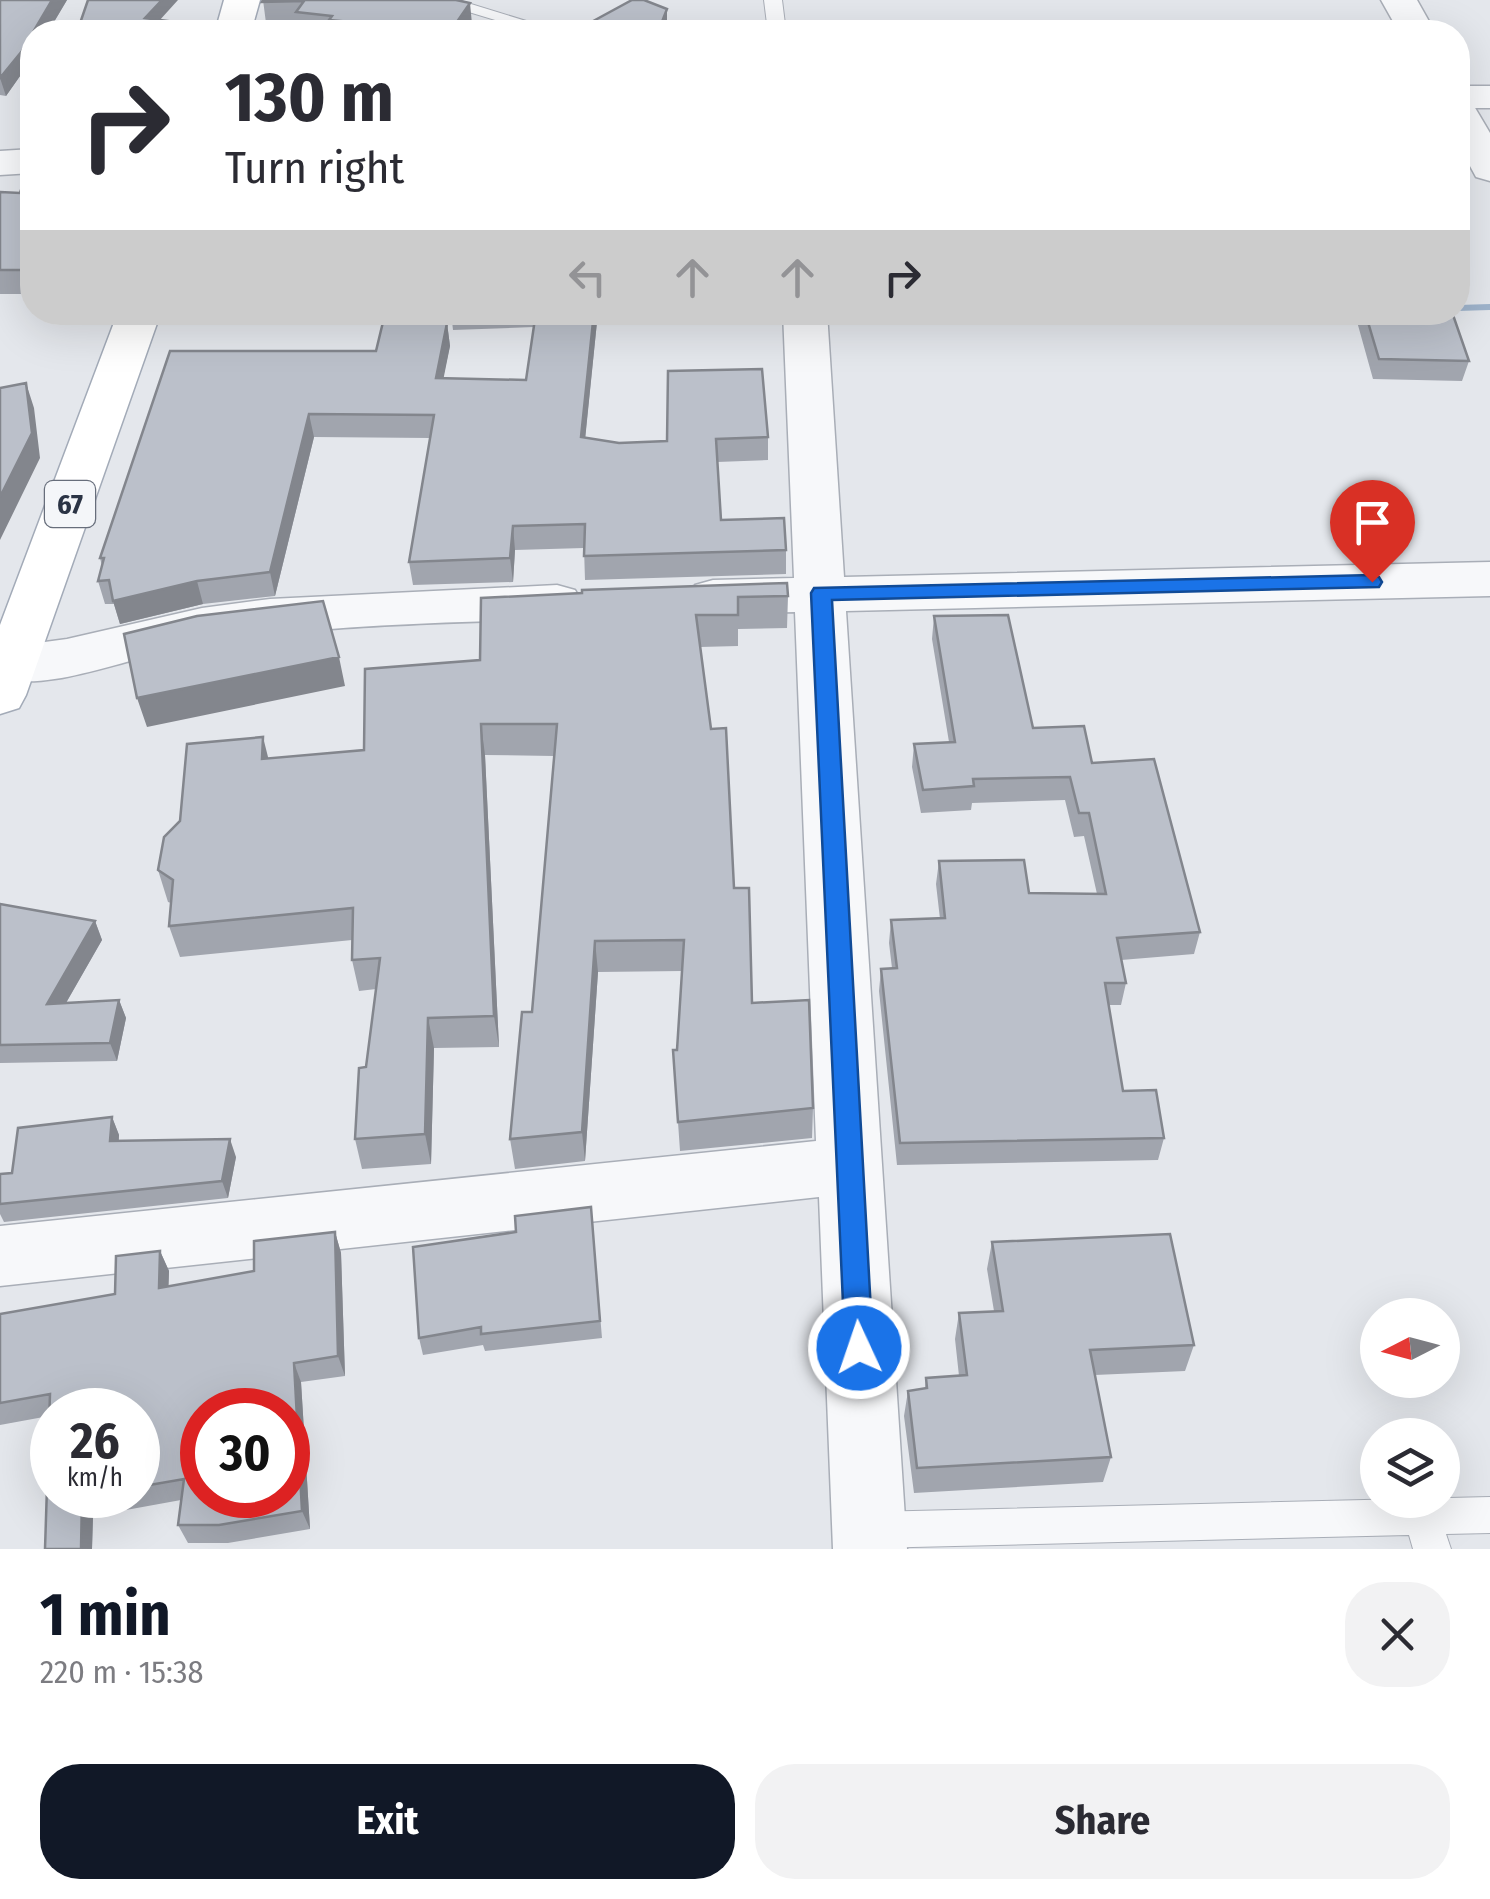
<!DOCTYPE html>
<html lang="en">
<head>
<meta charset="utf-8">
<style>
  :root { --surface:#fff; --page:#f2f2f3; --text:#2b2b33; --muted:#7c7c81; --accent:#111827 }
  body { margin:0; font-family:"Fira Sans Condensed",sans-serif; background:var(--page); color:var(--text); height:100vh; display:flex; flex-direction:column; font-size:38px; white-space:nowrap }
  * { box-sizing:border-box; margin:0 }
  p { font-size:32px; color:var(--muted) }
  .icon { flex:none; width:55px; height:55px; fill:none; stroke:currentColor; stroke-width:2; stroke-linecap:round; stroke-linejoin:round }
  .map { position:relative; height:1549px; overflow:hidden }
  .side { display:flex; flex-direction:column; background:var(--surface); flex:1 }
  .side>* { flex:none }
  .guide { position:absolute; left:20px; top:20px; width:1450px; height:305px; border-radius:40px; box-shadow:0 10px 40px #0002; background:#fff; color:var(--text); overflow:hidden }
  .needle { width:65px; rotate:264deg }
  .fabs { position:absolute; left:1360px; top:1298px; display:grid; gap:20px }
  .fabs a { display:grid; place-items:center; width:100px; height:100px; border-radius:50%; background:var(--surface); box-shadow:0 10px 40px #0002; font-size:50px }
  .speed { position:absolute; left:30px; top:1388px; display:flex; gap:20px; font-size:50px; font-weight:700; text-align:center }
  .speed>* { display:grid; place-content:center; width:130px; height:130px; border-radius:50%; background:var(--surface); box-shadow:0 10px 40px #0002; line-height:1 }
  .speed small { font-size:25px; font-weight:400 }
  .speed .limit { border:15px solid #d22; background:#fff; color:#111 }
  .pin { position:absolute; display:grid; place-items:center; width:85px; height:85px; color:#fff; margin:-102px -42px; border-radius:50% 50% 50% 0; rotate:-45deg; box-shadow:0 0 10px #0007 }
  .pin .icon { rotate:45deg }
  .me { position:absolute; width:110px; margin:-55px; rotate:357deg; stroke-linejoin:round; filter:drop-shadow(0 0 8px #0008) }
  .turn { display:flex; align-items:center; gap:35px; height:210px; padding:0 40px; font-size:45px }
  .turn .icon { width:130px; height:130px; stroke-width:2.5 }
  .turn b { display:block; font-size:70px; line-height:85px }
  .lanes { display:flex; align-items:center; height:95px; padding:0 40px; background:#0003; justify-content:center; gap:50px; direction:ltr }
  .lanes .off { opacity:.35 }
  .round { display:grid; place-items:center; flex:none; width:105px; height:105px; border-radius:40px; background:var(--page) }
  .summary { display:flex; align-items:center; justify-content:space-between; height:170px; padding:0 40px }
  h1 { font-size:60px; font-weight:700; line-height:75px; color:var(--accent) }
  .primary-button { display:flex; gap:20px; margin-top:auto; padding:20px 40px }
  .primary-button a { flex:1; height:115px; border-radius:40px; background:var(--accent); color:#fff; font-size:40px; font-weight:700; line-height:115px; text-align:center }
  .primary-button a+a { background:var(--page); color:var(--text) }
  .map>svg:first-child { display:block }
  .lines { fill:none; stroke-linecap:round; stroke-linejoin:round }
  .stream { fill:#9fb4cc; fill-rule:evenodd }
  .service-casing { stroke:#a9aeb7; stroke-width:2 }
  .minor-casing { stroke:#a9aeb7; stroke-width:3 }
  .tertiary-casing { stroke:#a9aeb7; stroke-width:3 }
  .primary-casing { stroke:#a3abb8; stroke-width:3 }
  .service { fill:#f7f8fa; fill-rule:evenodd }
  .minor { fill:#f7f8fa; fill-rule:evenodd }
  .tertiary { fill:#f7f8fa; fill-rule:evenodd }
  .primary { fill:#fff; fill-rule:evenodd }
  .wall { fill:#a1a5ae; fill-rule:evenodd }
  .shaded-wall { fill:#83868d }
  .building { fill:#bbc0ca; stroke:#83868d; stroke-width:2.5; fill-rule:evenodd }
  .route { fill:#1a73e8; stroke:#114b97; stroke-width:2.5 }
  .labels { text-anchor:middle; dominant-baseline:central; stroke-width:10; stroke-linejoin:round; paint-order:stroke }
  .shield { fill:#f4f6f9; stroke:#676e7b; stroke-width:2.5 }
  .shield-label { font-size:28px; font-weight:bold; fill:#2b3445 }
</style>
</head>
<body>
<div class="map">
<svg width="1490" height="1549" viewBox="0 0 1490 1549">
  <rect width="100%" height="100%" fill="#e4e7ec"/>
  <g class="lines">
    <path class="stream" d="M 1490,304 L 1490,310 L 1458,311 L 1458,305 Z
      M 1067,312 L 1241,312 L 1236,315 L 829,324 L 824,321 L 829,318 Z"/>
    <defs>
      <path id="service" d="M 429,0 L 458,0 L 562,32 L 535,32 Z
        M 764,0 L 782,0 L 786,32 L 768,32 Z
        M 1490,1497 L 1490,1533 L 1446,1534 L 1451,1549 L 1413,1549 L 1409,1535 L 871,1548 L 858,1543 L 852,1530 L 858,1517 L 871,1512 Z"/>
      <path id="minor" d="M 1381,0 L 1417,0 L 1435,32 L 1399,32 Z
        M 1458,98 L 1471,101 L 1490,133 L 1490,181 L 1476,177 L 1458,144 Z
        M 783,312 L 827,312 L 844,577 L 1490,562 L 1490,596 L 846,611 L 907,1549 L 833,1549 L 819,1197 L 0,1286 L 0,1226 L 816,1141 L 795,612 L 713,614 L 695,609 L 688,597 L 695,585 L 713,580 L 794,578 Z
        M 557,585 L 575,590 L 582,602 L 575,614 L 557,619 C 414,624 273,624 134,660 C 95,670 40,689 0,678 L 0,648 L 67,639 L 202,608 L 270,599 Z"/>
      <path id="tertiary" d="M 1458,86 L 1490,86 L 1490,108 L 1458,108 Z
        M 32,149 L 32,173 L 0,175 L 0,151 Z"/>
      <path id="primary" d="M 224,0 L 260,0 L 251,32 L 215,32 Z
        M 118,312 L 161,312 L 26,695 L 19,708 L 0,714 L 0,625 Z"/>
    </defs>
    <use href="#service" class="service-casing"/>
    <use href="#minor" class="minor-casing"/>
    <use href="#tertiary" class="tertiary-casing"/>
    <use href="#primary" class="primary-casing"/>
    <use href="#service" class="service"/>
    <use href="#minor" class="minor"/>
    <use href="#tertiary" class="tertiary"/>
    <use href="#primary" class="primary"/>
  </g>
  <path class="wall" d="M 0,0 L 67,0 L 48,32 L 32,32 L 32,59 L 6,96 L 0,95 Z
    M 263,0 L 461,0 L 472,24 L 467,32 L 299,32 L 297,23 L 266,23 Z
    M 32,169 L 32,294 L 0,294 L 0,192 L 20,193 Z
    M 451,312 L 598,312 L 585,438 L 619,443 L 768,437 L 768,460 L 717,462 L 721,520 L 786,550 L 786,574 L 585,580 L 584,548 L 515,550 L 513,582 L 413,585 L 409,562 L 430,438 L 314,437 L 275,596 L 203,604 L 120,624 L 114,604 L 105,604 L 98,581 L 102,566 L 100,558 L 376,351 L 447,323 L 450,346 L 443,378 L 526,380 L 534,327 L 453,330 Z
    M 1357,312 L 1452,312 L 1469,361 L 1462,381 L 1373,379 L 1356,318 Z
    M 788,596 L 787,628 L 738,629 L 738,646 L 700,647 L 734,888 L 752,1003 L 813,1108 L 812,1138 L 680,1151 L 673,1050 L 677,1050 L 682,971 L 598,972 L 585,1161 L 515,1169 L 510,1139 L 532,1012 L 554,756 L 485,755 L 499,1047 L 434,1048 L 431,1164 L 362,1169 L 355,1139 L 366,1067 L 376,989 L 359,991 L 352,960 L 352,940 L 180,957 L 169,926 L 171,903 L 168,902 L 158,870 L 268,759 L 364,750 L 480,660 L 481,598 Z
    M 934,616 L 1033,728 L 1092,763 L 1200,932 L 1194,954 L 1121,960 L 1126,983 L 1121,1005 L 1109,1005 L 1123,1091 L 1164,1138 L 1158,1160 L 897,1165 L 879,991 L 881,969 L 892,968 L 889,943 L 891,920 L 940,919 L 936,884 L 939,861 L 1029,893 L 1097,894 L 1084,836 L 1074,837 L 1065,800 L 972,803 L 971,810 L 921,813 L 912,767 L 914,744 L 949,742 L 932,639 Z
    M 0,904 L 95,921 L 102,940 L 66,1003 L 119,1000 L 126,1018 L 117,1061 L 0,1063 Z
    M 112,1117 L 119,1135 L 119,1141 L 236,1157 L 228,1198 L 4,1222 L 0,1214 L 0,1174 L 12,1173 Z
    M 591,1207 L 602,1338 L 485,1351 L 483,1345 L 423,1355 L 419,1338 L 516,1232 Z
    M 335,1232 L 341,1253 L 345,1376 L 301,1382 L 310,1529 L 228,1543 L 188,1543 L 178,1525 L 181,1500 L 93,1516 L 92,1549 L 45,1549 L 49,1416 L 0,1425 L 0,1314 L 115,1294 L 116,1256 L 160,1251 L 169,1271 L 168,1286 L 254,1271 L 254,1241 ZM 52,1410 L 138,1410 L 138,1495 L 52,1495 ZM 202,1410 L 288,1410 L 288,1495 L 202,1495 Z
    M 992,1242 L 1194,1345 L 1185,1371 L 1095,1375 L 1111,1457 L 1103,1482 L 914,1493 L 904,1416 L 908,1391 L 925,1389 L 926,1378 L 959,1376 L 955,1339 L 959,1313 L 994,1311 L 987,1269 Z"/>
  <path class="shaded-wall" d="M 52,0 L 67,0 L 48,32 L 33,32 Z
    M 162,0 L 178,0 L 149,32 L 145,18 Z
    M 456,0 L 461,0 L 463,13 L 470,3 L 472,24 L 467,32 L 450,32 Z
    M 667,9 L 667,32 L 658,32 Z
    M 32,33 L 32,59 L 6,96 L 0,78 Z
    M 594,312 L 598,312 L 583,460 L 581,437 Z
    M 447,323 L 450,346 L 439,401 L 436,378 Z
    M 26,383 L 34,408 L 40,458 L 0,540 L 0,497 Z
    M 309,414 L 314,437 L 275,596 L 270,572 Z
    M 513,526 L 515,550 L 513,582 L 510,558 Z
    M 197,581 L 203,604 L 120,624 L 113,601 Z
    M 339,657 L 345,686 L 147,727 L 137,698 Z
    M 481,724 L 485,755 L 499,1047 L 494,1016 Z
    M 263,737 L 271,769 L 262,759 Z
    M 95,921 L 102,940 L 55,1022 L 47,1004 Z
    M 595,941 L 598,972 L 585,1161 L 582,1132 Z
    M 119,1000 L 126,1018 L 117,1061 L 110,1043 Z
    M 428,1018 L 434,1048 L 431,1164 L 425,1134 Z
    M 112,1117 L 119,1135 L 117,1159 L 110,1141 Z
    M 230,1139 L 236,1157 L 228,1198 L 222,1181 Z
    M 335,1232 L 341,1253 L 345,1376 L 338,1356 Z
    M 160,1251 L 169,1271 L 168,1308 L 159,1288 Z
    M 294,1363 L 301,1382 L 310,1529 L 302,1511 Z
    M 82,1497 L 93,1516 L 92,1549 L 81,1549 Z"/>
  <path class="building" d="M 0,0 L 52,0 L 22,51 L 0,78 Z
    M 88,0 L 162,0 L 145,18 L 190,24 L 185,32 L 77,32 Z
    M 263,0 L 456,0 L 470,3 L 450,32 L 328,32 L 340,21 L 329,20 L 332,16 L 296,12 L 304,1 L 262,2 Z
    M 632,0 L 644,0 L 667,9 L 658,32 L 573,32 Z
    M 28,169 L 32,169 L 32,270 L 0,270 L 0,192 L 20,193 Z
    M 536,312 L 594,312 L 581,437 L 619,443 L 667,441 L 668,371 L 762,369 L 768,437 L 716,439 L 721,520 L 784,518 L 786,550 L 584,556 L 585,524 L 513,526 L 510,558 L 409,562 L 434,415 L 309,414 L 270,572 L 197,581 L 113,601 L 109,580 L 98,581 L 104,558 L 100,558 L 170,351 L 376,351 L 383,322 L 447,323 L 436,378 L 526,380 Z
    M 1365,312 L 1452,312 L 1469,361 L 1379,359 Z
    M 26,383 L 32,433 L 0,497 L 0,388 Z
    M 787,583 L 788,596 L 738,597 L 738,615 L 696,615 L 711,729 L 726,728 L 734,888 L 749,888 L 752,1003 L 809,1000 L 813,1108 L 678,1122 L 673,1050 L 677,1050 L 684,940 L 595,941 L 582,1132 L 510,1139 L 522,1012 L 532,1012 L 557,724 L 481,724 L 494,1016 L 428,1018 L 425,1134 L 355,1139 L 359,1068 L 366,1067 L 380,958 L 352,960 L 353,908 L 169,926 L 173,880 L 158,870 L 164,837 L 180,821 L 187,744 L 263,737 L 262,759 L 364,750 L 365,669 L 480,660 L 481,598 L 582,593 L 582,590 Z
    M 323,601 L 339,657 L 137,698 L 124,634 L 197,616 Z
    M 1008,615 L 1033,728 L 1084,726 L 1092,763 L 1154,759 L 1200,932 L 1117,938 L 1126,983 L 1105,983 L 1123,1091 L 1156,1090 L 1164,1138 L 900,1143 L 881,969 L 897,968 L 891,920 L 945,918 L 939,861 L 1024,860 L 1029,893 L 1106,894 L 1089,813 L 1079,813 L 1070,777 L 973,779 L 974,786 L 923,790 L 914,744 L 955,742 L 934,616 Z
    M 0,904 L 95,921 L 47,1004 L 119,1000 L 110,1043 L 0,1045 Z
    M 112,1117 L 110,1141 L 230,1139 L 222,1181 L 0,1204 L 0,1174 L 12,1173 L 18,1128 Z
    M 591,1207 L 600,1321 L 481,1334 L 481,1327 L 419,1338 L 413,1247 L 516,1232 L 515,1216 Z
    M 335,1232 L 338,1356 L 294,1363 L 302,1511 L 219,1525 L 178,1525 L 184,1479 L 138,1487 L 138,1410 L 52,1410 L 52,1495 L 93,1495 L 82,1497 L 81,1549 L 45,1549 L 50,1394 L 0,1403 L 0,1314 L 115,1294 L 116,1256 L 160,1251 L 159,1288 L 254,1271 L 254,1241 ZM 202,1410 L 288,1410 L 288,1495 L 202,1495 Z
    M 1170,1234 L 1194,1345 L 1090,1350 L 1111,1457 L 917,1468 L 908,1391 L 927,1388 L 926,1378 L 967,1375 L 959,1313 L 1003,1311 L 992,1242 Z"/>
  <path class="route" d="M 1372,575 L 1379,577 L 1382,582 L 1379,587 L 832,600 L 873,1348 L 869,1357 L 859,1361 L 849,1357 L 845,1348 L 811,593 L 814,588 Z"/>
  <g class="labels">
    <rect class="shield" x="45" y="481" width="50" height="46" rx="8"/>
    <g class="shield-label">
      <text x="70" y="504">67</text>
    </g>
  </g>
</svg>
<div class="fabs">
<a><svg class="needle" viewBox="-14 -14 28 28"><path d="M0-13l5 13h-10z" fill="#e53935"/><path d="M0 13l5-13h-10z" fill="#7c7c81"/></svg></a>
<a><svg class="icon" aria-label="layers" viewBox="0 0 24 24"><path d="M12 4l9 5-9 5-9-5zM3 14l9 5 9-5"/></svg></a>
</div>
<div class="speed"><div>26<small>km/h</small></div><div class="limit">30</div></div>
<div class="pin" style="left:1372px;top:582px;background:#d93025"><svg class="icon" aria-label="arrive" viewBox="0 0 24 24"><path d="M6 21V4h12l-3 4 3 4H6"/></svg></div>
<svg class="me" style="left:859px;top:1348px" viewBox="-20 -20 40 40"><circle r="17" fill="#1a73e8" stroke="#fff" stroke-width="3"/><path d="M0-11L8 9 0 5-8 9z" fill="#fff"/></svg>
<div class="guide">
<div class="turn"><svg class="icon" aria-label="right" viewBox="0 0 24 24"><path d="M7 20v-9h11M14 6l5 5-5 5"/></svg><div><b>130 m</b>Turn right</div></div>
<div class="lanes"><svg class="icon off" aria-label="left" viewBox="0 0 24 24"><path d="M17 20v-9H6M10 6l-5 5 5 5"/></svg><svg class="icon off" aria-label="ahead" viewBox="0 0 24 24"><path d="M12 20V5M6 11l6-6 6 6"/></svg><svg class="icon off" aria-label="ahead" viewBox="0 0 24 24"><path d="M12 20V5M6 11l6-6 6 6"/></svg><svg class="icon" aria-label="right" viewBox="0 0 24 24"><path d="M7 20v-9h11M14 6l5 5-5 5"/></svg></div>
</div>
</div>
<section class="side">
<div class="summary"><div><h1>1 min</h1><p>220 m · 15:38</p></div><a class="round"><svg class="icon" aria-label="close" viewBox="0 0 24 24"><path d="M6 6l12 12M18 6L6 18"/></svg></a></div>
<div class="primary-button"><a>Exit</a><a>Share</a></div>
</section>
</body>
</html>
